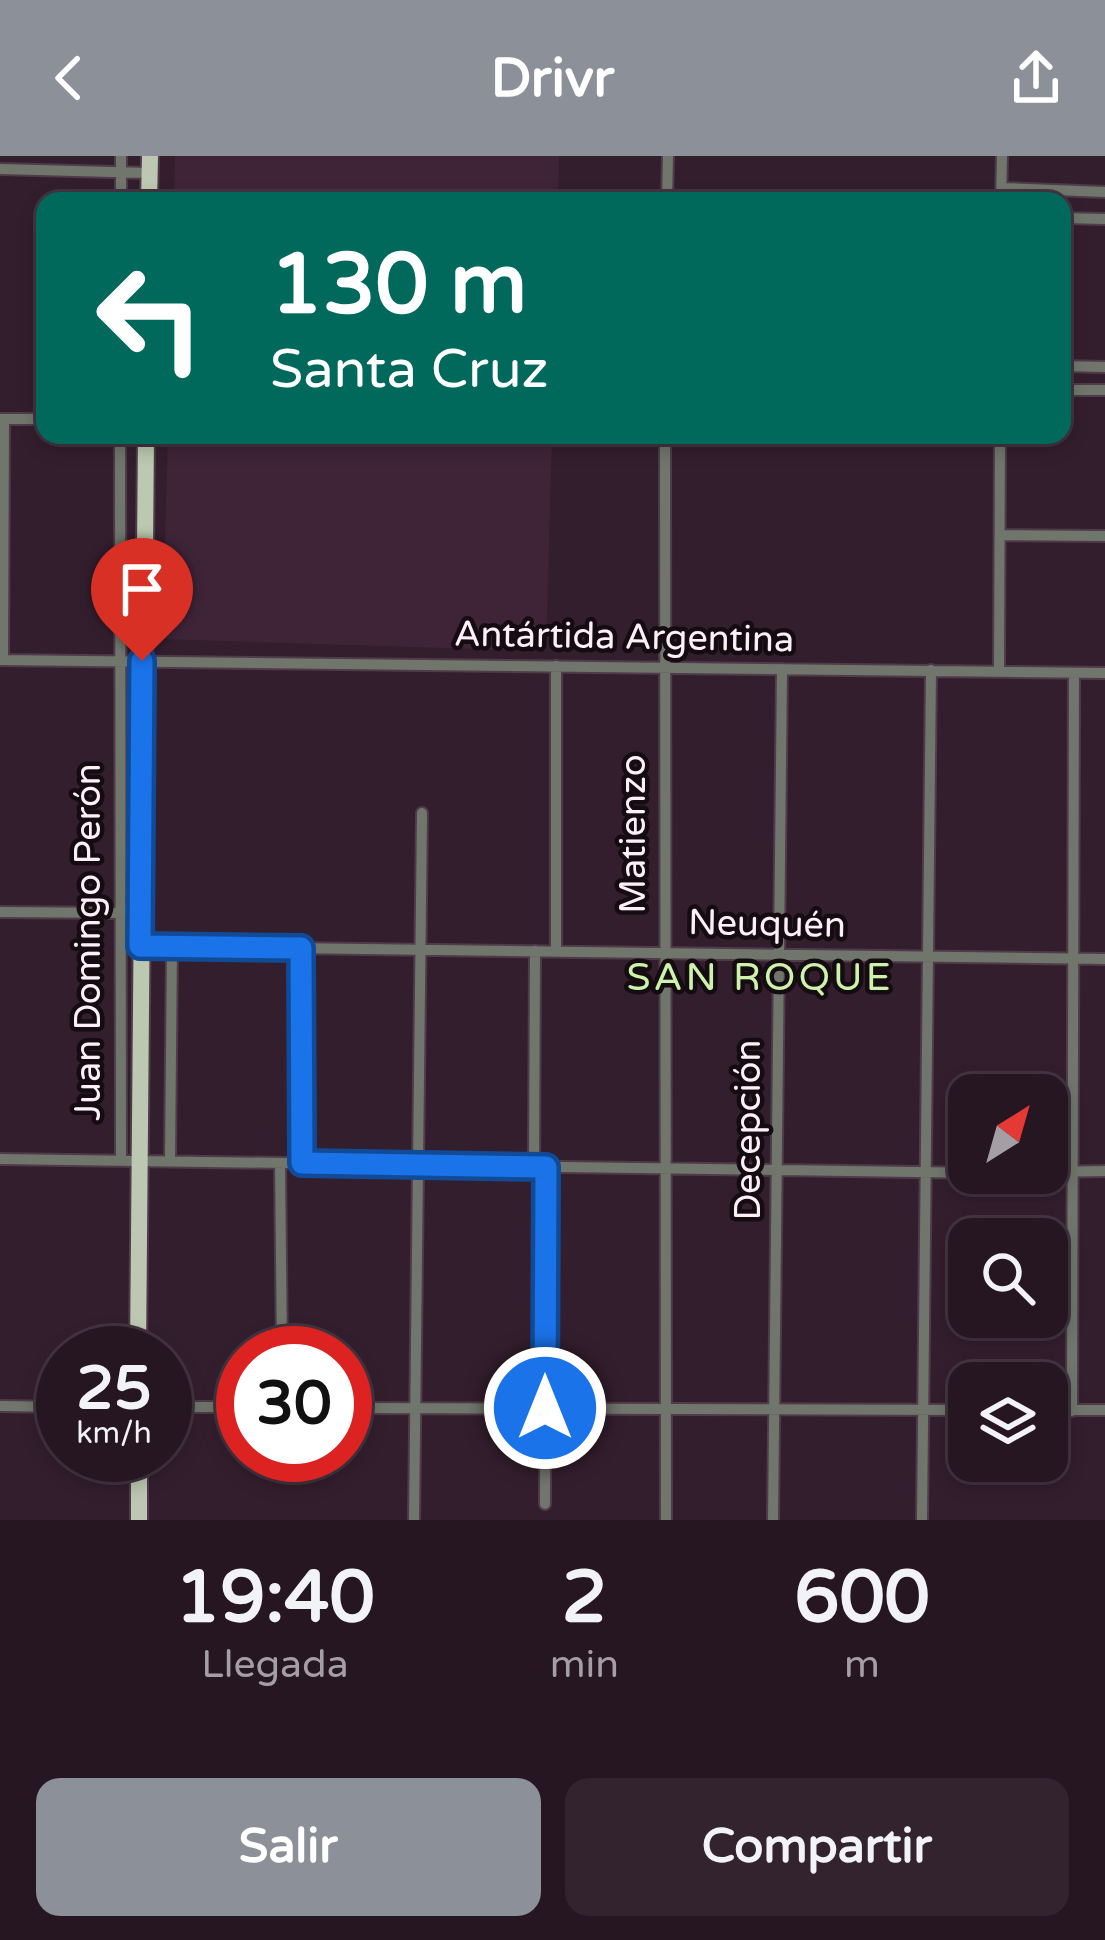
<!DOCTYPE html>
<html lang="es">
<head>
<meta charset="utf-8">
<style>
  :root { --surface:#261622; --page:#32232f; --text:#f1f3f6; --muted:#a49fa5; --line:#423540; --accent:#8c9099 }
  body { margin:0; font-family:"Varela Round",sans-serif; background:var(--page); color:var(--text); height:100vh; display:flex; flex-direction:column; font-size:45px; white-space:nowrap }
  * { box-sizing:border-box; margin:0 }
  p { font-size:39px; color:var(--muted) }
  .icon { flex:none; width:66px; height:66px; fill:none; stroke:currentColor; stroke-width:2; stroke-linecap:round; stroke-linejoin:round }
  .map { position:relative; height:1364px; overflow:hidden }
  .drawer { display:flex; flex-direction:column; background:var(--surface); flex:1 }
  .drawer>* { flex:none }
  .hud { position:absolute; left:36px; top:36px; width:1035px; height:252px; border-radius:24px; box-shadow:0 6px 18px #0003,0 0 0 3px var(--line); background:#00695c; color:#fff; overflow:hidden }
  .needle { width:78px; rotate:37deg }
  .buttons { position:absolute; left:948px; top:918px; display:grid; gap:24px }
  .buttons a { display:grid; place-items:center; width:120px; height:120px; border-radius:24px; background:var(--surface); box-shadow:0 6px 18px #0003,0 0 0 3px var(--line); font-size:60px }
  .speed { position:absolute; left:36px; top:1170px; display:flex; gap:24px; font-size:60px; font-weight:700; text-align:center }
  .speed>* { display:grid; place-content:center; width:156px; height:156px; border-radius:50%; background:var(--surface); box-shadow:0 6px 18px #0003,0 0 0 3px var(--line); line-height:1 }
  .speed small { font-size:30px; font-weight:400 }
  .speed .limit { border:18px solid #d22; background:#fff; color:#111 }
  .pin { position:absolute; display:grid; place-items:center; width:102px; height:102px; color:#fff; margin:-123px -51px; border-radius:50% 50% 50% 0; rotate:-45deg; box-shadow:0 0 12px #0007 }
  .pin .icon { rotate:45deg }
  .me { position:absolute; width:132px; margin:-66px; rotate:0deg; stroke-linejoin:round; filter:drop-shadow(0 0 9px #0008) }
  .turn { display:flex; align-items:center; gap:42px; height:252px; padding:0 36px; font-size:54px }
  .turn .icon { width:156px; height:156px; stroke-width:2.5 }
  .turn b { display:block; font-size:84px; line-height:102px }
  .eta { display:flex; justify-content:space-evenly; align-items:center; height:204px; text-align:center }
  .eta b { font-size:72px; font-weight:700; line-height:84px }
  .primary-button { display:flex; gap:24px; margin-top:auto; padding:24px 36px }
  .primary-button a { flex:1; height:138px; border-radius:24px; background:var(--accent); color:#fff; font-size:48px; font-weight:700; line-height:138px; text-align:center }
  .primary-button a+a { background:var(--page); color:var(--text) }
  header { display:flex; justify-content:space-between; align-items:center; height:156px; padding:0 36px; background:var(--accent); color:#fff; font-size:54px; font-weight:700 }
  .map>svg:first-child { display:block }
  .built { fill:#3f2438 }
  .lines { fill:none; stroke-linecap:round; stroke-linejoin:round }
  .street-casing { stroke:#4f3b49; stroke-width:14 }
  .primary-casing { stroke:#4f3b49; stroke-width:20 }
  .street { stroke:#70766b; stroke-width:10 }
  .primary { stroke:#bcc8b1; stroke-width:16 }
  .route-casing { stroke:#114b97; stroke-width:30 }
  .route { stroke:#1a73e8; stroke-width:21 }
  .labels { text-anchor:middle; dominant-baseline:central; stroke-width:9; stroke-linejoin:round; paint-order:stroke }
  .street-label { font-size:36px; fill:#fdeef8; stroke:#150c12 }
  .neighbourhood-label { font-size:39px; letter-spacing:3px; fill:#cef2ab; stroke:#150c12 }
</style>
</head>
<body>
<header><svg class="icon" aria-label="back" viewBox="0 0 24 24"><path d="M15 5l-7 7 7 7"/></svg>Drivr<svg class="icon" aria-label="share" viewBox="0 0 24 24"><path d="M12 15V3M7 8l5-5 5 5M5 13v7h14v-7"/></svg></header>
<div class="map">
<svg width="1105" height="1364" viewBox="0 0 1105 1364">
  <rect width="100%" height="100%" fill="#331e2d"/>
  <path class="built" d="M 175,0 L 559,0 L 558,45 L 174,45 Z
    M 168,279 L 552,279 L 546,495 L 162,483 Z"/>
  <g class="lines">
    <defs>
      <path id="street" d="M 0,13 L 150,17
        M 1002,32 L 1105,36
        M 121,45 L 121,0
        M 667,45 L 668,0
        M 1001,45 L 1002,0
        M 1062,62 L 1105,63
        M 1062,210 L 1105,211
        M 1062,234 L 1105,234
        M 0,263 L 45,263
        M 120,279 L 121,1004
        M 665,279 L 666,1364
        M 1000,379 L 1105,380
        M 0,504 L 1105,517
        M 3,504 L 4,263
        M 556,510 L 556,795
        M 999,515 L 1000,279
        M 0,756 L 125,757
        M 140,790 L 1105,803
        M 301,792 L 301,1007
        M 0,1003 L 984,1017
        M 170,1005 L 172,791
        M 280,1007 L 282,1197
        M 534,1011 L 535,795
        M 1047,1016 L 1105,1015
        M 0,1250 L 63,1251
        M 165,1251 L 243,1251
        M 345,1252 L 969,1254
        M 1047,1254 L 1105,1254
        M 1072,1255 L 1074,517
        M 545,1348 L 546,1011
        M 414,1364 L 422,657
        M 773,1364 L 782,513
        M 922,1364 L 931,514"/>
      <path id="primary" d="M 149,45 L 150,0
        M 138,1197 L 146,279
        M 139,1299 L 139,1364"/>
    </defs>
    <use href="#street" class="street-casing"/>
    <use href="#primary" class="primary-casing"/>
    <use href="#street" class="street"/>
    <use href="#primary" class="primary"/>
  </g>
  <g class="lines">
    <defs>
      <path id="route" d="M 142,505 L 140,790 L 301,792 L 302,1007 L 546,1011 L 545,1252"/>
    </defs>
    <use href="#route" class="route-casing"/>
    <use href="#route" class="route"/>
  </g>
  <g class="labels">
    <g class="street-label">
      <text transform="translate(624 481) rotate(1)">Antártida Argentina</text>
      <text transform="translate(633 678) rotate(-90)">Matienzo</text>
      <text transform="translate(767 768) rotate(1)">Neuquén</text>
      <text transform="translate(88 786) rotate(-90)">Juan Domingo Perón</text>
      <text transform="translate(748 974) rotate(-90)">Decepción</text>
    </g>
    <g class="neighbourhood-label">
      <text x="760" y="821">SAN ROQUE</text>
    </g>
  </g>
</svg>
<div class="buttons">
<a><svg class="needle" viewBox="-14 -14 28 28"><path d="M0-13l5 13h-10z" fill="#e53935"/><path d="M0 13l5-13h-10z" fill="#a49fa5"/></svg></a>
<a><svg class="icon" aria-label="search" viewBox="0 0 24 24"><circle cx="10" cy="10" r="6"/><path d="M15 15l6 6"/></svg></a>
<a><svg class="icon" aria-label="layers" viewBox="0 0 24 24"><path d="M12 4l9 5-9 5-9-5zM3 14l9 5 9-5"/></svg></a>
</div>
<div class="speed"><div>25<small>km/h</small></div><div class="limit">30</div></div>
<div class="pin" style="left:142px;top:505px;background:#d93025"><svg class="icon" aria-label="arrive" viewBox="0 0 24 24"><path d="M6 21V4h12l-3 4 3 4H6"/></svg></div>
<svg class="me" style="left:545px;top:1252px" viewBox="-20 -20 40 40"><circle r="17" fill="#1a73e8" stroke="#fff" stroke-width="3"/><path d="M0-11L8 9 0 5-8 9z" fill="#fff"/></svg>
<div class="hud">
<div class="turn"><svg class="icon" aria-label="left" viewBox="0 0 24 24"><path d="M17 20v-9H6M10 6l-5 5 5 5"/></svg><div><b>130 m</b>Santa Cruz</div></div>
</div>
</div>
<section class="drawer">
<div class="eta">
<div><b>19:40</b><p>Llegada</p></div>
<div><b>2</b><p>min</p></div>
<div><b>600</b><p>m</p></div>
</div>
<div class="primary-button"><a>Salir</a><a>Compartir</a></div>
</section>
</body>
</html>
